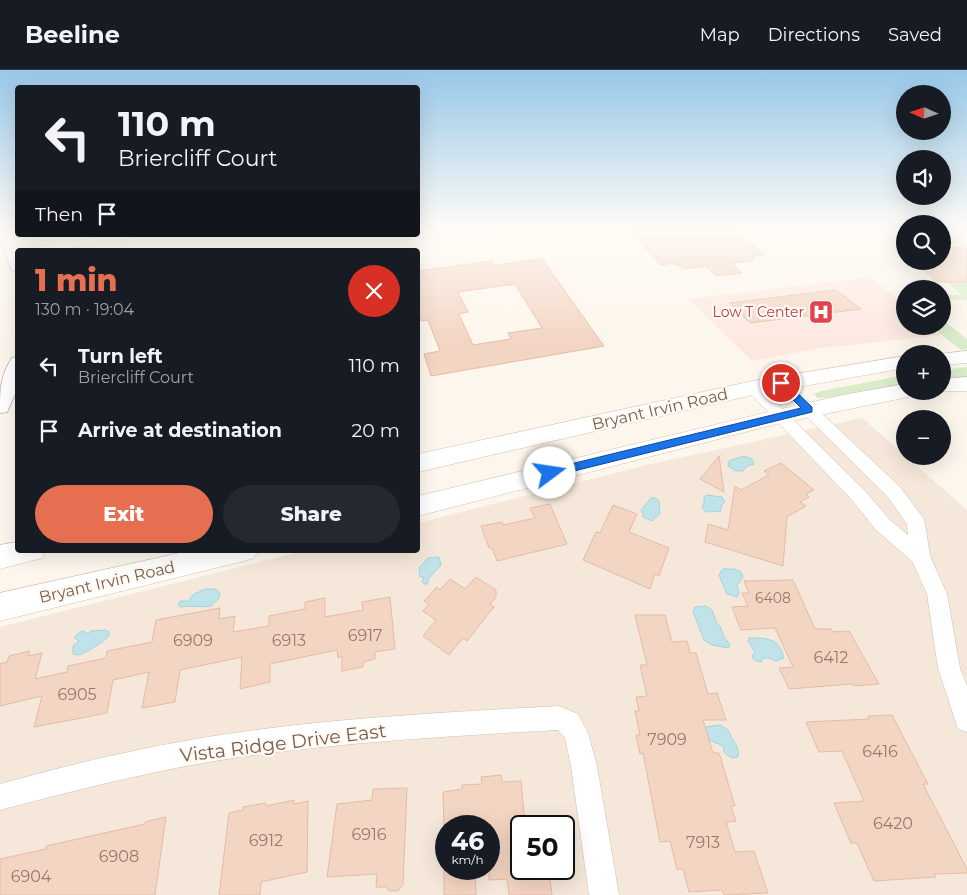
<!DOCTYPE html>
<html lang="en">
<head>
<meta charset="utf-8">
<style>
  :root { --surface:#171b24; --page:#242831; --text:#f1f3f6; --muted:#9ea1a6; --line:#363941; --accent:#e76f51 }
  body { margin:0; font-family:Montserrat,sans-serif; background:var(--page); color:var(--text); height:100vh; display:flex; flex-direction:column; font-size:19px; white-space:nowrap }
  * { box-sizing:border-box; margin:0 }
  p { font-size:16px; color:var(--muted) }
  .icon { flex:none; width:28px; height:28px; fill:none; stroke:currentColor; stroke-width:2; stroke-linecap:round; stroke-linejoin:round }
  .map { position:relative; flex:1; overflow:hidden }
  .drawer { position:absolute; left:15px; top:178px; width:405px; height:305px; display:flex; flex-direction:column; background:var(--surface); border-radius:5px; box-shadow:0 5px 20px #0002 }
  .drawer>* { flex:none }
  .top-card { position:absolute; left:15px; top:15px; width:405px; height:152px; border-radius:5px; box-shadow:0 5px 20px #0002; background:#171b24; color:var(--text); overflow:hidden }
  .needle { width:32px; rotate:273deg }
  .controls { position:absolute; left:896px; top:15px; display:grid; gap:10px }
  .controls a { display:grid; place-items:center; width:55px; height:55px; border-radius:50%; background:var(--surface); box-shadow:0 5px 20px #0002; font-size:25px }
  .speed { position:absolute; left:435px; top:745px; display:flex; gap:10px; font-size:25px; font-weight:700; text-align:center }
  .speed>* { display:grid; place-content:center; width:65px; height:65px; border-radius:50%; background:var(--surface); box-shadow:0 5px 20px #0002; line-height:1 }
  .speed small { font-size:12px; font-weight:400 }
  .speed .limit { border:2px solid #111; border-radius:8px; background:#fff; color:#111 }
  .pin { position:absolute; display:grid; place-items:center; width:42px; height:42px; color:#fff; margin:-21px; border:2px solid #fff; border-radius:50%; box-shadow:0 1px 5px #0007 }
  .me { position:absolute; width:55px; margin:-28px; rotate:76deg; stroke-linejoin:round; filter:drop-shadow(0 0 4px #0008) }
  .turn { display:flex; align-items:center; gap:18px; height:105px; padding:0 20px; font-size:22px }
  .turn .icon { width:65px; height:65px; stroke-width:2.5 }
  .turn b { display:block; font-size:35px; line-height:42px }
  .then { display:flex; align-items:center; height:48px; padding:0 20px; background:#0003; gap:10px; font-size:19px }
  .round { display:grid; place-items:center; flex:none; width:52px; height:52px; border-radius:26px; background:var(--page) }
  .head { display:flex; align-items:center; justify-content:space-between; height:85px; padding:0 20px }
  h1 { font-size:30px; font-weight:800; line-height:38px; color:var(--accent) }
  .primary-button { display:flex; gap:10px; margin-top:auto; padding:10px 20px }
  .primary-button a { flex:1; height:58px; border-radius:30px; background:var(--accent); color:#fff; font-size:20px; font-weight:800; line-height:58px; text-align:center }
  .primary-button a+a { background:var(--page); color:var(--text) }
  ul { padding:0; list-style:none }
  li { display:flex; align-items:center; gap:15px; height:65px; padding:0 20px }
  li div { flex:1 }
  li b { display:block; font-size:19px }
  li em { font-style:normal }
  header { display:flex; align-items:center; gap:30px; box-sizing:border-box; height:70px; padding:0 25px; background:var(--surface); border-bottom:1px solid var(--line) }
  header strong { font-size:24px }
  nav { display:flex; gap:28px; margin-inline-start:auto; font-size:18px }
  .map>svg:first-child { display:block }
  .residential { fill:#f5e8da; fill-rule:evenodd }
  .commercial { fill:#fde8e0 }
  .green { fill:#d8ecc9 }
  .water { fill:#bfe3e8; stroke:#a5d3da }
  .building { fill:#f3d5c3; stroke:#e6bba3; fill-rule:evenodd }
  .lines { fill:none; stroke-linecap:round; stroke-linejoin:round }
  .minor-casing { stroke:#d1beb0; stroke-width:1 }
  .tertiary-casing { stroke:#d1beb0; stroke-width:2 }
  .secondary-casing { stroke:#d6c0b0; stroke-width:1 }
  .minor { fill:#fff; fill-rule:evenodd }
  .tertiary { fill:#fff; fill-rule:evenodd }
  .secondary { fill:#fff; fill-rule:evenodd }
  .route { fill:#1a73e8; stroke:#114b97 }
  .labels { text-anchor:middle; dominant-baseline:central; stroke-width:4.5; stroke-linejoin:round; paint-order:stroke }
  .far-health-label { font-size:14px; fill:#be3a42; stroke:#fffaf3; text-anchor:end }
  .number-label { font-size:14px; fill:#987a6a }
  .street-label { font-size:16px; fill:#7a5c4d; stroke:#fffaf3 }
  .near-number-label { font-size:16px; fill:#987a6a }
  .near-street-label { font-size:19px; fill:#7a5c4d; stroke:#fffaf3 }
</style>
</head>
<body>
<header>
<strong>Beeline</strong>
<nav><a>Map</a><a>Directions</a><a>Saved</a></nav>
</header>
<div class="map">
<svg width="967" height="825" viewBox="0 0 967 825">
  <rect width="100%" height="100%" fill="#fdf6ec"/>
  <path class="residential" d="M 862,348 L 967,440 L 967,825 L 0,825 L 0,557 L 308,480 L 418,480 L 418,453 L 647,395 ZM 446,756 L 489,756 L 489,799 L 446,799 ZM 521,756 L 564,756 L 564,799 L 521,799 Z"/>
  <path class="commercial" d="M 871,207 L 905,235 L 905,256 L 931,256 L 942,265 L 821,278 L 752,291 L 689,229 Z"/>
  <path class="green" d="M 947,212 L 967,212 L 967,230 L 943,229 L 943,225 L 961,225 Z
    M 943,250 L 967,269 L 967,279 L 961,280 L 931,256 L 942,256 Z
    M 967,297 L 967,308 L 943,311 L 942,300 Z
    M 905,305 L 905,315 L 835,327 L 817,328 L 814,324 L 821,321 Z"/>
  <path class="water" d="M 744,386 L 752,389 L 754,394 L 747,396 L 743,401 L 736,401 L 728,396 L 729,391 Z
    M 707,425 L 722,427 L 725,432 L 721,436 L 721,441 L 706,442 L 702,438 L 704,433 L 704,427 Z
    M 651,428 L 656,428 L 659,431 L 660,443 L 652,451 L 643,447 L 643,443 L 641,440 Z
    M 439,487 L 441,495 L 429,508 L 427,514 L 424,514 L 422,512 L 424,507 L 420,507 L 419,498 L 428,488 Z
    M 723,499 L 734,499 L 741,502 L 743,508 L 737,515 L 739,523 L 737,527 L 727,524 L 719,505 Z
    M 206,519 L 215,519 L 220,523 L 219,528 L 211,536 C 200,538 190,535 180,537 L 178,535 L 180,531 L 188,531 L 194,524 Z
    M 706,536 L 712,540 L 717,554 L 720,556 L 724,567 L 730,575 L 728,578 L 712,575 L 704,570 L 693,541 L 695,537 Z
    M 106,560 L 109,562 L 109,566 C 104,572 87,582 79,585 L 73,584 L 73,576 L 79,571 L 74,568 L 80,562 L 84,561 L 86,564 L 92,561 Z
    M 749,568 C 768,568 779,568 784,588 L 776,591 L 769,588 L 763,588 L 761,592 L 754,590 L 752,586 L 755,582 L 748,571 Z
    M 720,655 L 729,661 C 731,671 740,675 738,687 L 731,688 L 724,682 L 723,676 L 705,668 L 703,662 L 706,657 Z"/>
  <path class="building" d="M 627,158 L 732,158 L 764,184 L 752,185 L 755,187 L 750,187 L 753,191 L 731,193 L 742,203 L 716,206 L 706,196 L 683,199 L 680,195 L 675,195 L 673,193 L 661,195 Z
    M 942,177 L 967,178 L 967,212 L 936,212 L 914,191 L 942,191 Z
    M 542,189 L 604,276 L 431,306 L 424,284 L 440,281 L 428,250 L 421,251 L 418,242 L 418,201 L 492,191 L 495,195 ZM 515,214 L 542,258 L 508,263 L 511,269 L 473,275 L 459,244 L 468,242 L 458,222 Z
    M 836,220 L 861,239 L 750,253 L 730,233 Z
    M 719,386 L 724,422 L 700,409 Z
    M 781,393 L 814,420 L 806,424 L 809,427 L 800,432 L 806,436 L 787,447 L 783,496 L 705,472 L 708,454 L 728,460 L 735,416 L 741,420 L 769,405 L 764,401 Z
    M 550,434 L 567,474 L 497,491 L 492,478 L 489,478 L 481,456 L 502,452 L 503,455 L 535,448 L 530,438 Z
    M 613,435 L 637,444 L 629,462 L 669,478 L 659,506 L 655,504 L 650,519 L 583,490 L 596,462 L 600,463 Z
    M 476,507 L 496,520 L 496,527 L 490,534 L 494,537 L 467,571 L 463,568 L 449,585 L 423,566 L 436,550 L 423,541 L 429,534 L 424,531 L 437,517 L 440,520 L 450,509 L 465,519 Z
    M 793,510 L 815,559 L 831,559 L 833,562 L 849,561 L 879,614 L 854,616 L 852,614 L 789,619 L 779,598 L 793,597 L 775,558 L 741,560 L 732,537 L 748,536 L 742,523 L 749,523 L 744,511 Z
    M 390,527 L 395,579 L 375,582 L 375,589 L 363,592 L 363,597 L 342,601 L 342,586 L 338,588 L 337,580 L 270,594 L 270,612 L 240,619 L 242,587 L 180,600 L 175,632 L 142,638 L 149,602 L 113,610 L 107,643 L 34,657 L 42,626 L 0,636 L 0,594 L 7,592 L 9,586 L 30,581 L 28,586 L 42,583 L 35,609 L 67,602 L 68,596 L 106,588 L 107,581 L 152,572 L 156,550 L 220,538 L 219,549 L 235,546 L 233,562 L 269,556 L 269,546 L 305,539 L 305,532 L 325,528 L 325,547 L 363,540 L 362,532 Z
    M 635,545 L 665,545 L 672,572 L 687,571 L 690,583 L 696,583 L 708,624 L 717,623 L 726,650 L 703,650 L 713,683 L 719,683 L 735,736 L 731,736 L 736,751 L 726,752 L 735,782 L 754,781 L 768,823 L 724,825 L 722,820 L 689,822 L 683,799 L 677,799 L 670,771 L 660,772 L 643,683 L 640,684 L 636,665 L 640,665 L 635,641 L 639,641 L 636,627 L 647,626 L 640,595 L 647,595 Z
    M 892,645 L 928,714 L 923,714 L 967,799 L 967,803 L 934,804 L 936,807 L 874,811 L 857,773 L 851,773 L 834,733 L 864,731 L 842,681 L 819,682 L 806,652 L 869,649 L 868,646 Z
    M 501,705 L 502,712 L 521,711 L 525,756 L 521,756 L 521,799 L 549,799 L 552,825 L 509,825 L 507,809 L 489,810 L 489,756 L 444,756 L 443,722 L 462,719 L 462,715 L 482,714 L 481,707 Z
    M 407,718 L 403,815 L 398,821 L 389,821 L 386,817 L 376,817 L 377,804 L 327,807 L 337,734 L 372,730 L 373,719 Z
    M 294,730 L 294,734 L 308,731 L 307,802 L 261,812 L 260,825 L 219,825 L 229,743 L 243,740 L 243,737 L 266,733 L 266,736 Z
    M 166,747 L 155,825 L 0,825 L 0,789 L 46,779 L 46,776 L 145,754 L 145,752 Z
    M 444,799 L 475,799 L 476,825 L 444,825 Z"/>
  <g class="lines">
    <defs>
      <path id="minor" d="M 112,165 L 138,165 L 133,168 L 55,180 L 29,180 L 34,177 Z
        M 781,308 L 786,310 L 900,417 L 923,448 L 925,453 L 930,486 L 947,524 L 960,598 L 967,616 L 967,662 L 958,659 L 938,598 L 927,524 L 912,491 L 876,460 L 853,431 L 748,321 L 746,318 L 748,315 L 758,315 L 865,421 L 890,450 L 908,465 L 907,454 L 888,427 L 776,316 L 774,313 L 776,310 Z
        M 559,636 L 578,644 L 588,663 L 597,696 L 619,825 L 589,825 L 571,696 L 565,668 L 558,660 C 452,666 345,672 240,687 C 159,699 79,719 0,740 L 0,714 C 79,692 160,673 241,662 C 346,647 453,642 559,636 Z"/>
      <path id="tertiary" d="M 0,158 L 11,158 L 18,180 L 18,203 L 11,199 L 0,166 Z
        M 18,287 L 18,317 L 7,342 L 0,343 C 0,323 0,306 12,288 Z"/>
      <path id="secondary" d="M 967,281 L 967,293 L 942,295 L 942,284 L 939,284 Z
        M 905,286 L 905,298 L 753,325 L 418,402 L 418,384 L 753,311 Z
        M 967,307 L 967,321 L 937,321 L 942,321 L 942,309 Z
        M 905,314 L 905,321 L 916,321 L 913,326 L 781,353 L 418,446 L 418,426 L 781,339 L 848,324 Z
        M 18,472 L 18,480 L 46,480 L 42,488 L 0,499 L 0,475 Z
        M 193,480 L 258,480 L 254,488 L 244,491 L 0,551 L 0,523 Z"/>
    </defs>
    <use href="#minor" class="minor-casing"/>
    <use href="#tertiary" class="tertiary-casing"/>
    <use href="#secondary" class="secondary-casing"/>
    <use href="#minor" class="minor"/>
    <use href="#tertiary" class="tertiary"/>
    <use href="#secondary" class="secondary"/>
  </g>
  <linearGradient id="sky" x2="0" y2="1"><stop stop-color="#97c7e8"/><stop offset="0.58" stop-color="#fefbf6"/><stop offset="1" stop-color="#fefbf6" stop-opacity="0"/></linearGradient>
  <rect width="967" height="273" fill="url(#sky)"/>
  <path class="route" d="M 781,310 L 785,311 L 812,337 L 812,342 L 550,407 L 544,403 L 550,399 L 801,338 L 778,315 L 777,313 Z"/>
  <defs>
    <symbol id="hospital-square" viewBox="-11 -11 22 22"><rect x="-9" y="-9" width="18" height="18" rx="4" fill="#e0444e" stroke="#fffaf3"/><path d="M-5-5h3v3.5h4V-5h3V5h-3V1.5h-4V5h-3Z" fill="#fff"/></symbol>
  </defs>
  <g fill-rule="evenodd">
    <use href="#hospital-square" x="807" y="228" width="28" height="28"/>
  </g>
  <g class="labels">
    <g class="far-health-label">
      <text x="804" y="242">Low T Center</text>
    </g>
    <g class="number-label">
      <text x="773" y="528">6408</text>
    </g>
    <g class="street-label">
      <text transform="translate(660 339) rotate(-13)">Bryant Irvin Road</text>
      <text transform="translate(107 512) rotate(-13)">Bryant Irvin Road</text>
    </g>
    <g class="near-number-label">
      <text x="365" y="565">6917</text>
      <text x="193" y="570">6909</text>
      <text x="289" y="570">6913</text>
      <text x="831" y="587">6412</text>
      <text x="77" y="624">6905</text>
      <text x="667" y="669">7909</text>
      <text x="880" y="681">6416</text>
      <text x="893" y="753">6420</text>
      <text x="369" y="764">6916</text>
      <text x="266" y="770">6912</text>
      <text x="703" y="772">7913</text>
      <text x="119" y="786">6908</text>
      <text x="31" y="806">6904</text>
    </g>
    <g class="near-street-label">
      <text transform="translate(283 673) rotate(-7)">Vista Ridge Drive East</text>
    </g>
  </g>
</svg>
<div class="controls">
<a><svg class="needle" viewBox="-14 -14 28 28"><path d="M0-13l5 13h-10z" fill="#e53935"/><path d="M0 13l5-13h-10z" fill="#9ea1a6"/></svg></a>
<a><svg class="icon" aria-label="sound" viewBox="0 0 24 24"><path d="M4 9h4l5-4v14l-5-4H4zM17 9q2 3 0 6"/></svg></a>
<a><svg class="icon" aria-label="search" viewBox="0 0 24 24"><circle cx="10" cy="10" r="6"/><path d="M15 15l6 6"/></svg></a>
<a><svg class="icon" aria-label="layers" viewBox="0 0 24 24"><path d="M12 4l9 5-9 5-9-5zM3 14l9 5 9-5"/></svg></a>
<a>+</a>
<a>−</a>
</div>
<div class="speed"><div>46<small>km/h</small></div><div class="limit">50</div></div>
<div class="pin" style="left:781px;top:313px;background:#d93025"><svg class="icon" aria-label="arrive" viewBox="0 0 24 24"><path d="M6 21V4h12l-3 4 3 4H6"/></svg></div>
<svg class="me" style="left:550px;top:403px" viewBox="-20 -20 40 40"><circle r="19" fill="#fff"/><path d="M0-13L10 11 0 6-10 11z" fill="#1a73e8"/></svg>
<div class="top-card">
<div class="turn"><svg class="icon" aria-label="left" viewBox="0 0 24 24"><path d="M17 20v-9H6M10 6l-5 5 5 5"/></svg><div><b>110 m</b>Briercliff Court</div></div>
<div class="then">Then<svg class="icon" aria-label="arrive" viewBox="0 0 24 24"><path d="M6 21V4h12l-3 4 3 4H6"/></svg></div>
</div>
<section class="drawer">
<div class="head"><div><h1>1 min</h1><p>130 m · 19:04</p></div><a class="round" style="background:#d93025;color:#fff"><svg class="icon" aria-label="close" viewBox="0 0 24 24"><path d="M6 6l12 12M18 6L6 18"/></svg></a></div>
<ul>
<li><svg class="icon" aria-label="left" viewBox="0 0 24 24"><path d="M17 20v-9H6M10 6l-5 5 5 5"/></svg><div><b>Turn left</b><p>Briercliff Court</p></div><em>110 m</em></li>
<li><svg class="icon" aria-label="arrive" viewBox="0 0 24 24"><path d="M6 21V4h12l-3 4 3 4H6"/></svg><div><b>Arrive at destination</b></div><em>20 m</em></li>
</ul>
<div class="primary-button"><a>Exit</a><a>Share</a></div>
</section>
</div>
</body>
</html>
